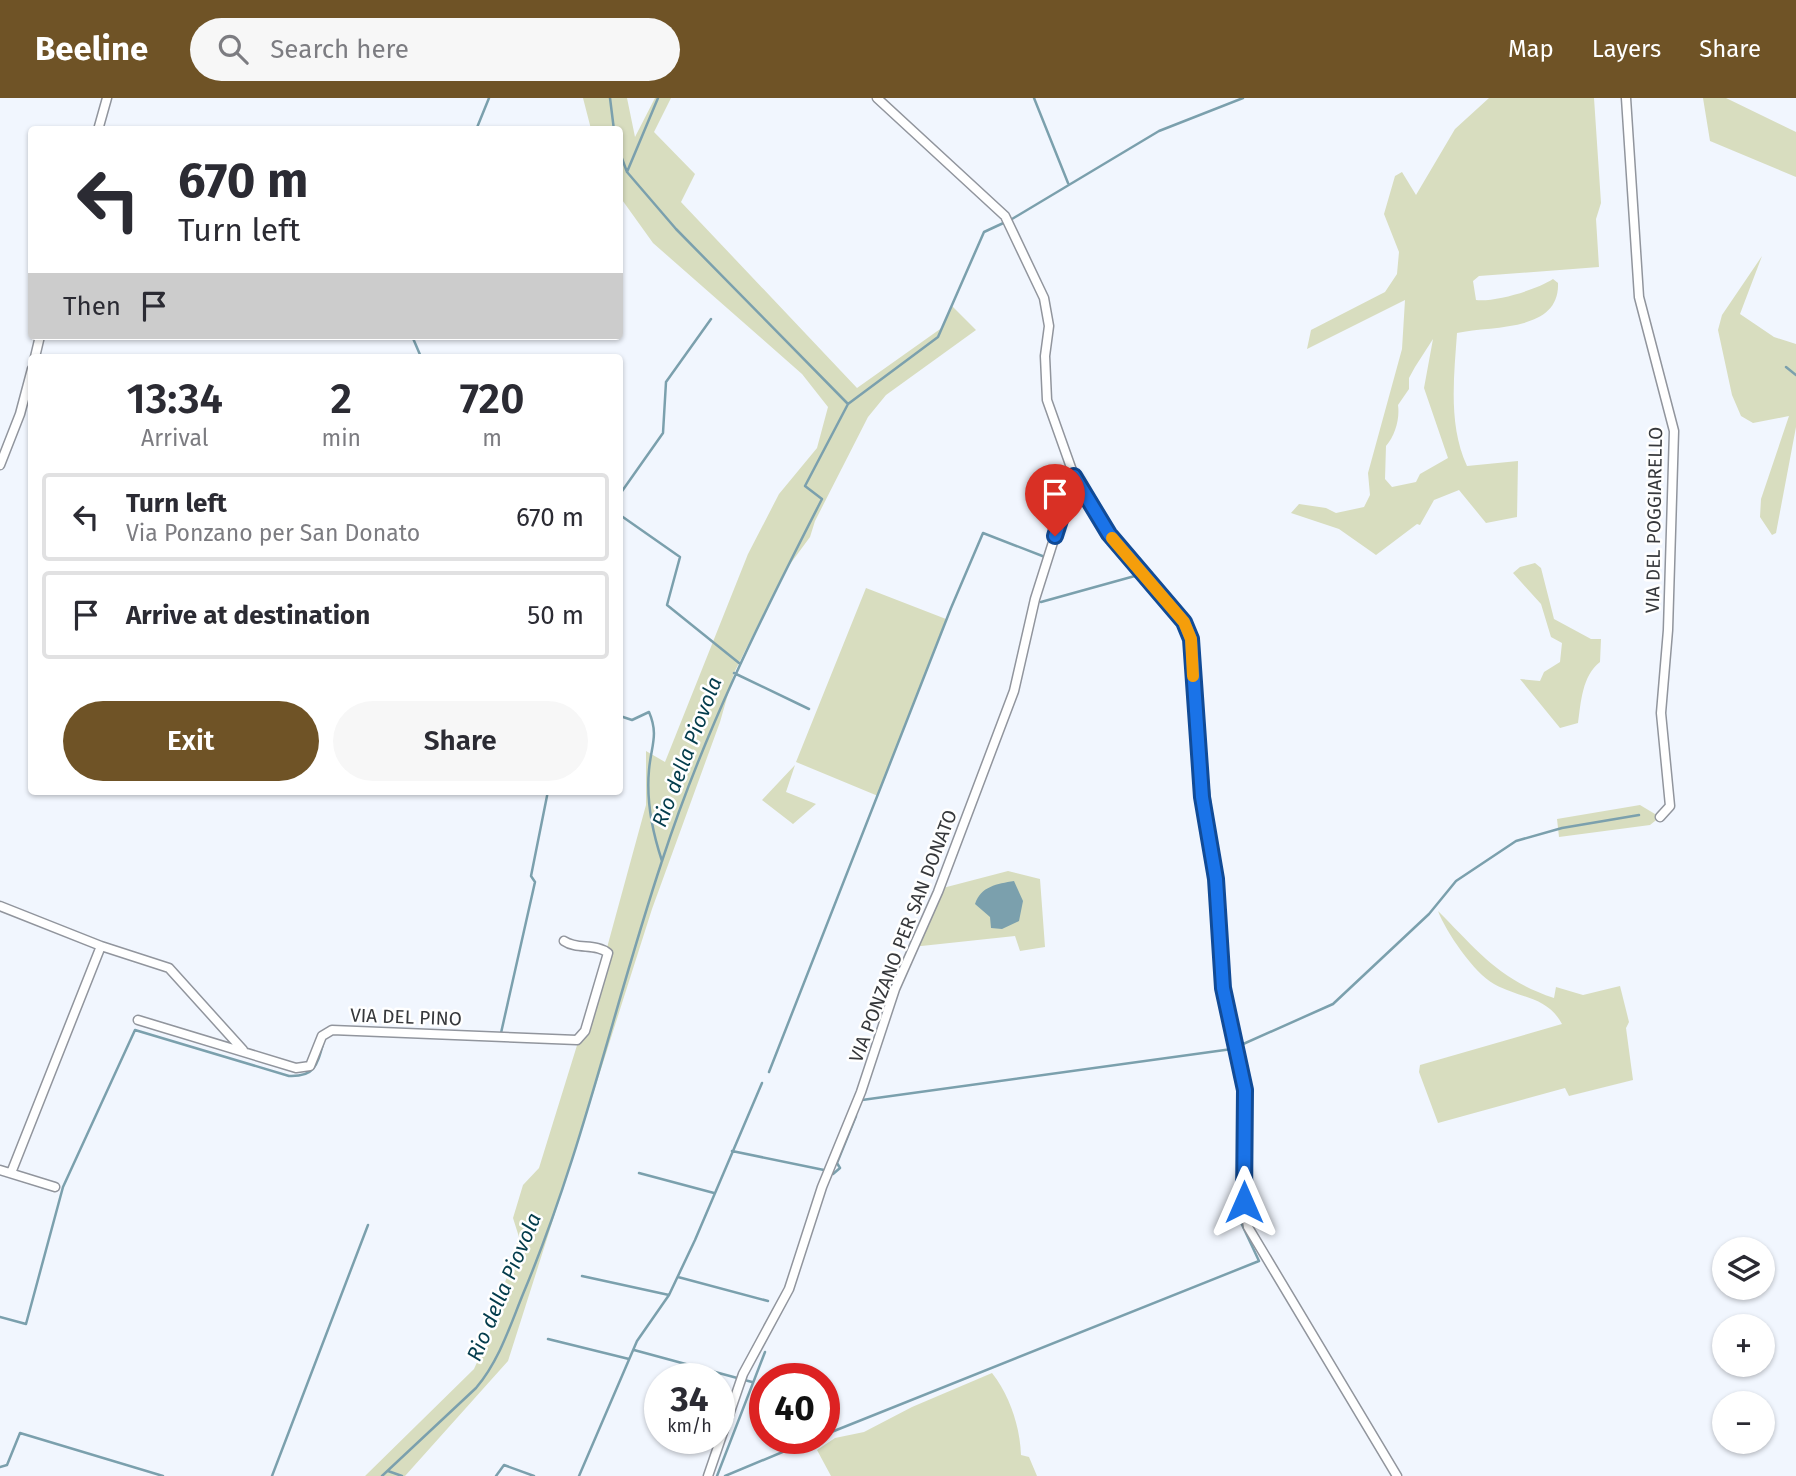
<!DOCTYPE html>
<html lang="en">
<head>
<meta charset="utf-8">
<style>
  :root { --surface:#fff; --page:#f7f7f7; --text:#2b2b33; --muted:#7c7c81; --line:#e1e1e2; --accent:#6f5326 }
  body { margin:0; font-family:"Fira Sans",sans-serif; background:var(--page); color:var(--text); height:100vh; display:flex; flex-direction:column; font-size:26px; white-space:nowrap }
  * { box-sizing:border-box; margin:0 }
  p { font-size:23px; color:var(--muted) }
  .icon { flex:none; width:38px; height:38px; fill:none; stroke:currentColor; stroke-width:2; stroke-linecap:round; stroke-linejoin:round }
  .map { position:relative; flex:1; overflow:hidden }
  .sheet { position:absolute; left:28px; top:256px; width:595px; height:441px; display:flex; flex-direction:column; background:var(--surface); border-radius:7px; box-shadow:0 2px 5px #0004 }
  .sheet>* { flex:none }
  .top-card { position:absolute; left:28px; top:28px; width:595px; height:214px; border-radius:7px; box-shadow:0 2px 5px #0004; background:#fff; color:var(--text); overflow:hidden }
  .controls { position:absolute; left:1712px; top:1139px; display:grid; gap:14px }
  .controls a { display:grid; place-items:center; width:63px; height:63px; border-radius:50%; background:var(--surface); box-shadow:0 2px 5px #0004; font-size:35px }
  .speed { position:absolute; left:644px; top:1265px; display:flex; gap:14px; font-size:35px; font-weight:700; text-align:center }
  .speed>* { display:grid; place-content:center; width:91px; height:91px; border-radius:50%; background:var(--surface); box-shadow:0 2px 5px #0004; line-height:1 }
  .speed small { font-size:18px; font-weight:400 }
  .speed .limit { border:10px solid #d22; background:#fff; color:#111 }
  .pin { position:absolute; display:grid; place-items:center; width:60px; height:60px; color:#fff; margin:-72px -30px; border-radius:50% 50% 50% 0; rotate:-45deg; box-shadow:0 0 7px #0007 }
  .pin .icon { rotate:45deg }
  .me { position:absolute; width:77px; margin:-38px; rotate:0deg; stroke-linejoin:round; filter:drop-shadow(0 0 5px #0008) }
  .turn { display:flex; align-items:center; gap:24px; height:147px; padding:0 35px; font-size:32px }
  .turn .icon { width:91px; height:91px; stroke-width:2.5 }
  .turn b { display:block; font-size:49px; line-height:60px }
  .then { display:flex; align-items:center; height:66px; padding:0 35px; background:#0003; gap:14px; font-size:26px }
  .eta { display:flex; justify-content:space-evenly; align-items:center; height:119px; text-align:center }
  .eta b { font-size:42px; font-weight:600; line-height:49px }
  .primary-button { display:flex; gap:14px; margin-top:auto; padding:14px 35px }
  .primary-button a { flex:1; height:80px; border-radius:42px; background:var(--accent); color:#fff; font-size:28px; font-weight:600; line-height:80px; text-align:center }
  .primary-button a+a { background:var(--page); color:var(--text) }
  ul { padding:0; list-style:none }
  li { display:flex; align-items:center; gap:21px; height:88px; margin:0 14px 10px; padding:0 21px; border:4px solid var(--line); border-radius:7px }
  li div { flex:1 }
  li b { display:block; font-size:26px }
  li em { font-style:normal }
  header { display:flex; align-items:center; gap:42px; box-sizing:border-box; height:98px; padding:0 35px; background:var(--accent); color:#fff }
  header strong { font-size:33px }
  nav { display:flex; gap:38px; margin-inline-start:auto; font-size:24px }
  .search { width:490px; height:63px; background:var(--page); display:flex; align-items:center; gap:18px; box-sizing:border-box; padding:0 24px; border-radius:38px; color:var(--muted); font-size:26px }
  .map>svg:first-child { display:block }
  .green { fill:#d8ddbf; fill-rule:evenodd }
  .water { fill:#7ba0ad }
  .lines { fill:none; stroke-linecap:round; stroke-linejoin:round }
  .stream { stroke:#7ba0ad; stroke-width:2.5 }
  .minor-casing { stroke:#91959d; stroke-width:11 }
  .minor { stroke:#fff; stroke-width:8 }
  .route-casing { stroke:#114b97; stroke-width:18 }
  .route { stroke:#1a73e8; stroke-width:12 }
  .slow { stroke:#f59e0b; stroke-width:12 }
  .labels { text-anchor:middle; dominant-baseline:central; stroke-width:5; stroke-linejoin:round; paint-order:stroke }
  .street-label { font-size:19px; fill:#36383b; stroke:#fff }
  .water-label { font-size:21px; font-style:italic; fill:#033c4c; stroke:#fff }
</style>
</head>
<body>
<header>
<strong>Beeline</strong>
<div class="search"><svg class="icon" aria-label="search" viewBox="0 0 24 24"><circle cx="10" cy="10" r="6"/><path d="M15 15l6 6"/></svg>Search here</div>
<nav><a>Map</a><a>Layers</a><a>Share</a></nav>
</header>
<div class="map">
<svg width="1796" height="1378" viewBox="0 0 1796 1378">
  <rect width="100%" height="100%" fill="#f1f6fe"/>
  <path class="green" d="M 583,0 L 627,0 L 635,39 L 655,0 L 671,0 L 654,34 L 695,76 L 681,104 L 857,290 L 943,229 L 952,208 L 976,232 L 886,297 L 868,319 L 815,423 L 810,439 L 785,473 L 734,575 L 720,624 L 652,811 L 508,1263 L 405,1378 L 365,1378 L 474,1271 L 488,1240 L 519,1139 L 513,1120 L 523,1087 L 539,1070 L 605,857 L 646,707 L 646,653 L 665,664 L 748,456 L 779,396 L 817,350 L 828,309 L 802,276 L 653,145 L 620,99 L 620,32 L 591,31 Z
    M 1489,0 L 1594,0 L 1601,105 L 1596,121 L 1599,169 L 1479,178 L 1473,183 L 1476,202 C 1496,204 1536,192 1553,181 L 1558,185 C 1560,235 1491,227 1457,235 C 1454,279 1448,327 1467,368 L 1518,363 L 1517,419 L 1486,425 L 1459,392 L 1434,402 L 1420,427 L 1417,426 L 1376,457 L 1339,431 L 1291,415 L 1299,406 L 1326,410 L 1336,415 L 1364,409 L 1370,397 L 1368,375 L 1402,251 L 1405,202 L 1307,251 L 1311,232 L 1385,194 L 1397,176 L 1399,154 L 1384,116 L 1395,78 L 1402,74 L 1416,97 L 1455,31 ZM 1433,241 L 1424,290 L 1448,360 L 1420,376 L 1416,384 L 1392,389 L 1385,381 L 1386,348 C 1395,338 1400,321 1398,307 L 1409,291 L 1409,280 L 1415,269 Z
    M 1703,0 L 1726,0 L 1796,34 L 1796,79 L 1710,43 Z
    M 1762,158 L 1740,216 L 1774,239 L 1796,246 L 1796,329 L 1776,435 L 1772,437 L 1760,419 L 1761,401 L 1789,318 L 1753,325 L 1741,318 L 1732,297 L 1718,232 L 1722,217 Z
    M 1535,465 L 1541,470 L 1554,521 L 1591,541 L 1601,541 L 1600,564 C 1582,578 1581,604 1578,625 L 1560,630 L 1520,581 L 1540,583 L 1544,574 L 1560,564 L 1562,545 L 1551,539 L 1541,506 L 1513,475 L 1520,469 Z
    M 866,490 L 946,521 L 878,698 L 796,664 Z
    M 795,667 L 786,694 L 816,706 L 793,726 L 762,702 Z
    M 1640,707 L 1660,719 L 1650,727 L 1559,739 L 1557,721 Z
    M 1008,773 L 1040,781 L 1045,849 L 1020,853 L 1015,838 L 912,849 L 939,791 Z
    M 1438,813 C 1477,852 1499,882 1554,900 L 1556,889 L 1583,897 L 1620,888 L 1629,924 L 1626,930 L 1633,982 L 1569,998 L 1565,990 L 1438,1025 L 1419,974 L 1420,967 L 1562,926 C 1547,898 1521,901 1494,886 C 1474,875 1446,834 1438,813 Z
    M 992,1275 C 1010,1298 1020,1329 1021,1357 L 1029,1359 L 1037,1378 L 831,1378 L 817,1352 L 835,1340 L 864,1334 L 912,1309 Z"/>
  <path class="water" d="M 1014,783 L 1023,803 L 1019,823 L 1002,831 L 991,830 L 990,819 L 975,806 C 981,788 997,786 1014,783 Z"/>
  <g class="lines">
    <path class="stream" d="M 610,0 L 614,32
      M 1034,0 L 1068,85
      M 476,32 L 489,0
      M 620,55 L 627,74 L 676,131 L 848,306
      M 627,74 L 658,0
      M 412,238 L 421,259
      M 1786,269 L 1796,277
      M 620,396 L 663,335 L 666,284 L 711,221
      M 620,417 L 680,459 L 667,507 L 739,565
      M 1041,504 L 1142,476
      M 1196,566 L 1212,722
      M 734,575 L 809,611
      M 620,618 L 632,622 L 649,614 C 659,637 651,648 649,672 C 646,704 652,733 662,763
      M 1214,734 L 1219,780
      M 501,935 L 535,784 L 531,778 L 548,693
      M 769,974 L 951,510 L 983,435 L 1045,459
      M 862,1002 L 1232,951 L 1333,906 L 1429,816 L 1456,783 L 1516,743 L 1562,730 L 1639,717
      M 732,1053 L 824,1072
      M 639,1075 L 714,1095
      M 833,1076 L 840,1070 L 837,1065 L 856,1018
      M 582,1178 L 669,1197
      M 678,1179 L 768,1203
      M 0,1219 L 26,1226 L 63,1089 L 135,932 L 289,978 C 314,979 317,968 323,946
      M 548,1241 L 629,1261
      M 634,1252 L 752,1284
      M 824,1337 L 1259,1163 L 1237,1116 L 1239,1033
      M 0,1369 L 7,1367 L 20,1335 L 163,1378
      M 388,1373 L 402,1378
      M 272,1378 L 368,1127
      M 382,1378 L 476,1290 C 499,1263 510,1228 523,1196 C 582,1056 614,907 662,763 C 704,634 760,522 822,401 L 805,388 L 848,306 L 938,239 L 984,134 L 1012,121 L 1159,33 L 1243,0
      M 496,1378 L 504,1367 L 534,1378
      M 579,1378 L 637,1243 L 669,1197 L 695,1142 L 762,985
      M 717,1378 L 765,1254
      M 725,1378 L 816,1340"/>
    <defs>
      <path id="minor" d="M 877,0 L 1005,118 L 1044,200 L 1049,228 L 1045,258 L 1047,302 L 1074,378 L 1109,436 L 1184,524 L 1191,541 L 1202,699 L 1216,781 L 1223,890 L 1245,992 L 1244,1104 L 1248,1129 L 1397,1378
        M 1626,0 L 1639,199 L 1674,333 L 1668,532 L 1661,615 L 1670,708 L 1660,719
        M 98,32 L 107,0
        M 35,259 L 40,238
        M 0,367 L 20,316 L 32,271
        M 0,808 L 101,848 L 169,870 L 243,952
        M 138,922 L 296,970 L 310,968 L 322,938 L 332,932 L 577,942 L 585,933 L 608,855 C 596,845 577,852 564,843
        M 0,1072 L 55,1089
        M 11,1075 L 101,848
        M 708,1378 L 743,1276 L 789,1191 L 822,1089 L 861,994 L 895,891 L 938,794 L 1014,593 L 1035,501 L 1074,378"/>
    </defs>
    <use href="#minor" class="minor-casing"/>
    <use href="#minor" class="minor"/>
  </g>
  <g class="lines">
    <defs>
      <path id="route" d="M 1055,438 L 1074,378 L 1109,436 L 1184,524 L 1191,541 L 1202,699 L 1216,781 L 1223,890 L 1245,992 L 1244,1104"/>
    </defs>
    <use href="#route" class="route-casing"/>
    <use href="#route" class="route"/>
    <path class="slow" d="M 1112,440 L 1184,524 L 1191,541 L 1193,578"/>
  </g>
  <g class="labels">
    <g class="street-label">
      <text transform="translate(1654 422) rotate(-89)">VIA DEL POGGIARELLO</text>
      <text transform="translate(903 838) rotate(-69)">VIA PONZANO PER SAN DONATO</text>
      <text transform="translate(406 919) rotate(2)">VIA DEL PINO</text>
    </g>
    <g class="water-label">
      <text transform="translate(687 654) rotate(-69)">Rio della Piovola</text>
      <text transform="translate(504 1189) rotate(-67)">Rio della Piovola</text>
    </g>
  </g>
</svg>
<div class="controls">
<a><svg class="icon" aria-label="layers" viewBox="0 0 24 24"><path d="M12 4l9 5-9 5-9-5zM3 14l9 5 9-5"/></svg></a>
<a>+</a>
<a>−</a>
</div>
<div class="speed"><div>34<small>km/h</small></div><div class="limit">40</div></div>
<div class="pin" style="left:1055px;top:438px;background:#d93025"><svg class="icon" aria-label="arrive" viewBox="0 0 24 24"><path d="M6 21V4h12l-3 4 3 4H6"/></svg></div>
<svg class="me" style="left:1244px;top:1104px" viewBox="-20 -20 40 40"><path d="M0-17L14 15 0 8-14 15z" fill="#1a73e8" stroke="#fff" stroke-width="4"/></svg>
<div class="top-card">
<div class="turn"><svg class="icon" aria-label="left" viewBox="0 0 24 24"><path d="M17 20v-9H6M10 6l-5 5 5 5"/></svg><div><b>670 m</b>Turn left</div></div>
<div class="then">Then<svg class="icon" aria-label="arrive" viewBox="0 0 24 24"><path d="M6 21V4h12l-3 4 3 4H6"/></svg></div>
</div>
<section class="sheet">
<div class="eta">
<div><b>13:34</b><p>Arrival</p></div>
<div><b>2</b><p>min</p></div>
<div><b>720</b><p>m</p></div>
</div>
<ul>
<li><svg class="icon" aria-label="left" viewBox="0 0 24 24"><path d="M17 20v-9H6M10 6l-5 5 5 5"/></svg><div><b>Turn left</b><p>Via Ponzano per San Donato</p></div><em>670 m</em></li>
<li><svg class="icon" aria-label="arrive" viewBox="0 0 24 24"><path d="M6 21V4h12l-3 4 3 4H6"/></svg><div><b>Arrive at destination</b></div><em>50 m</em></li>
</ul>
<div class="primary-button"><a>Exit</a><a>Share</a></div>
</section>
</div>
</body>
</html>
